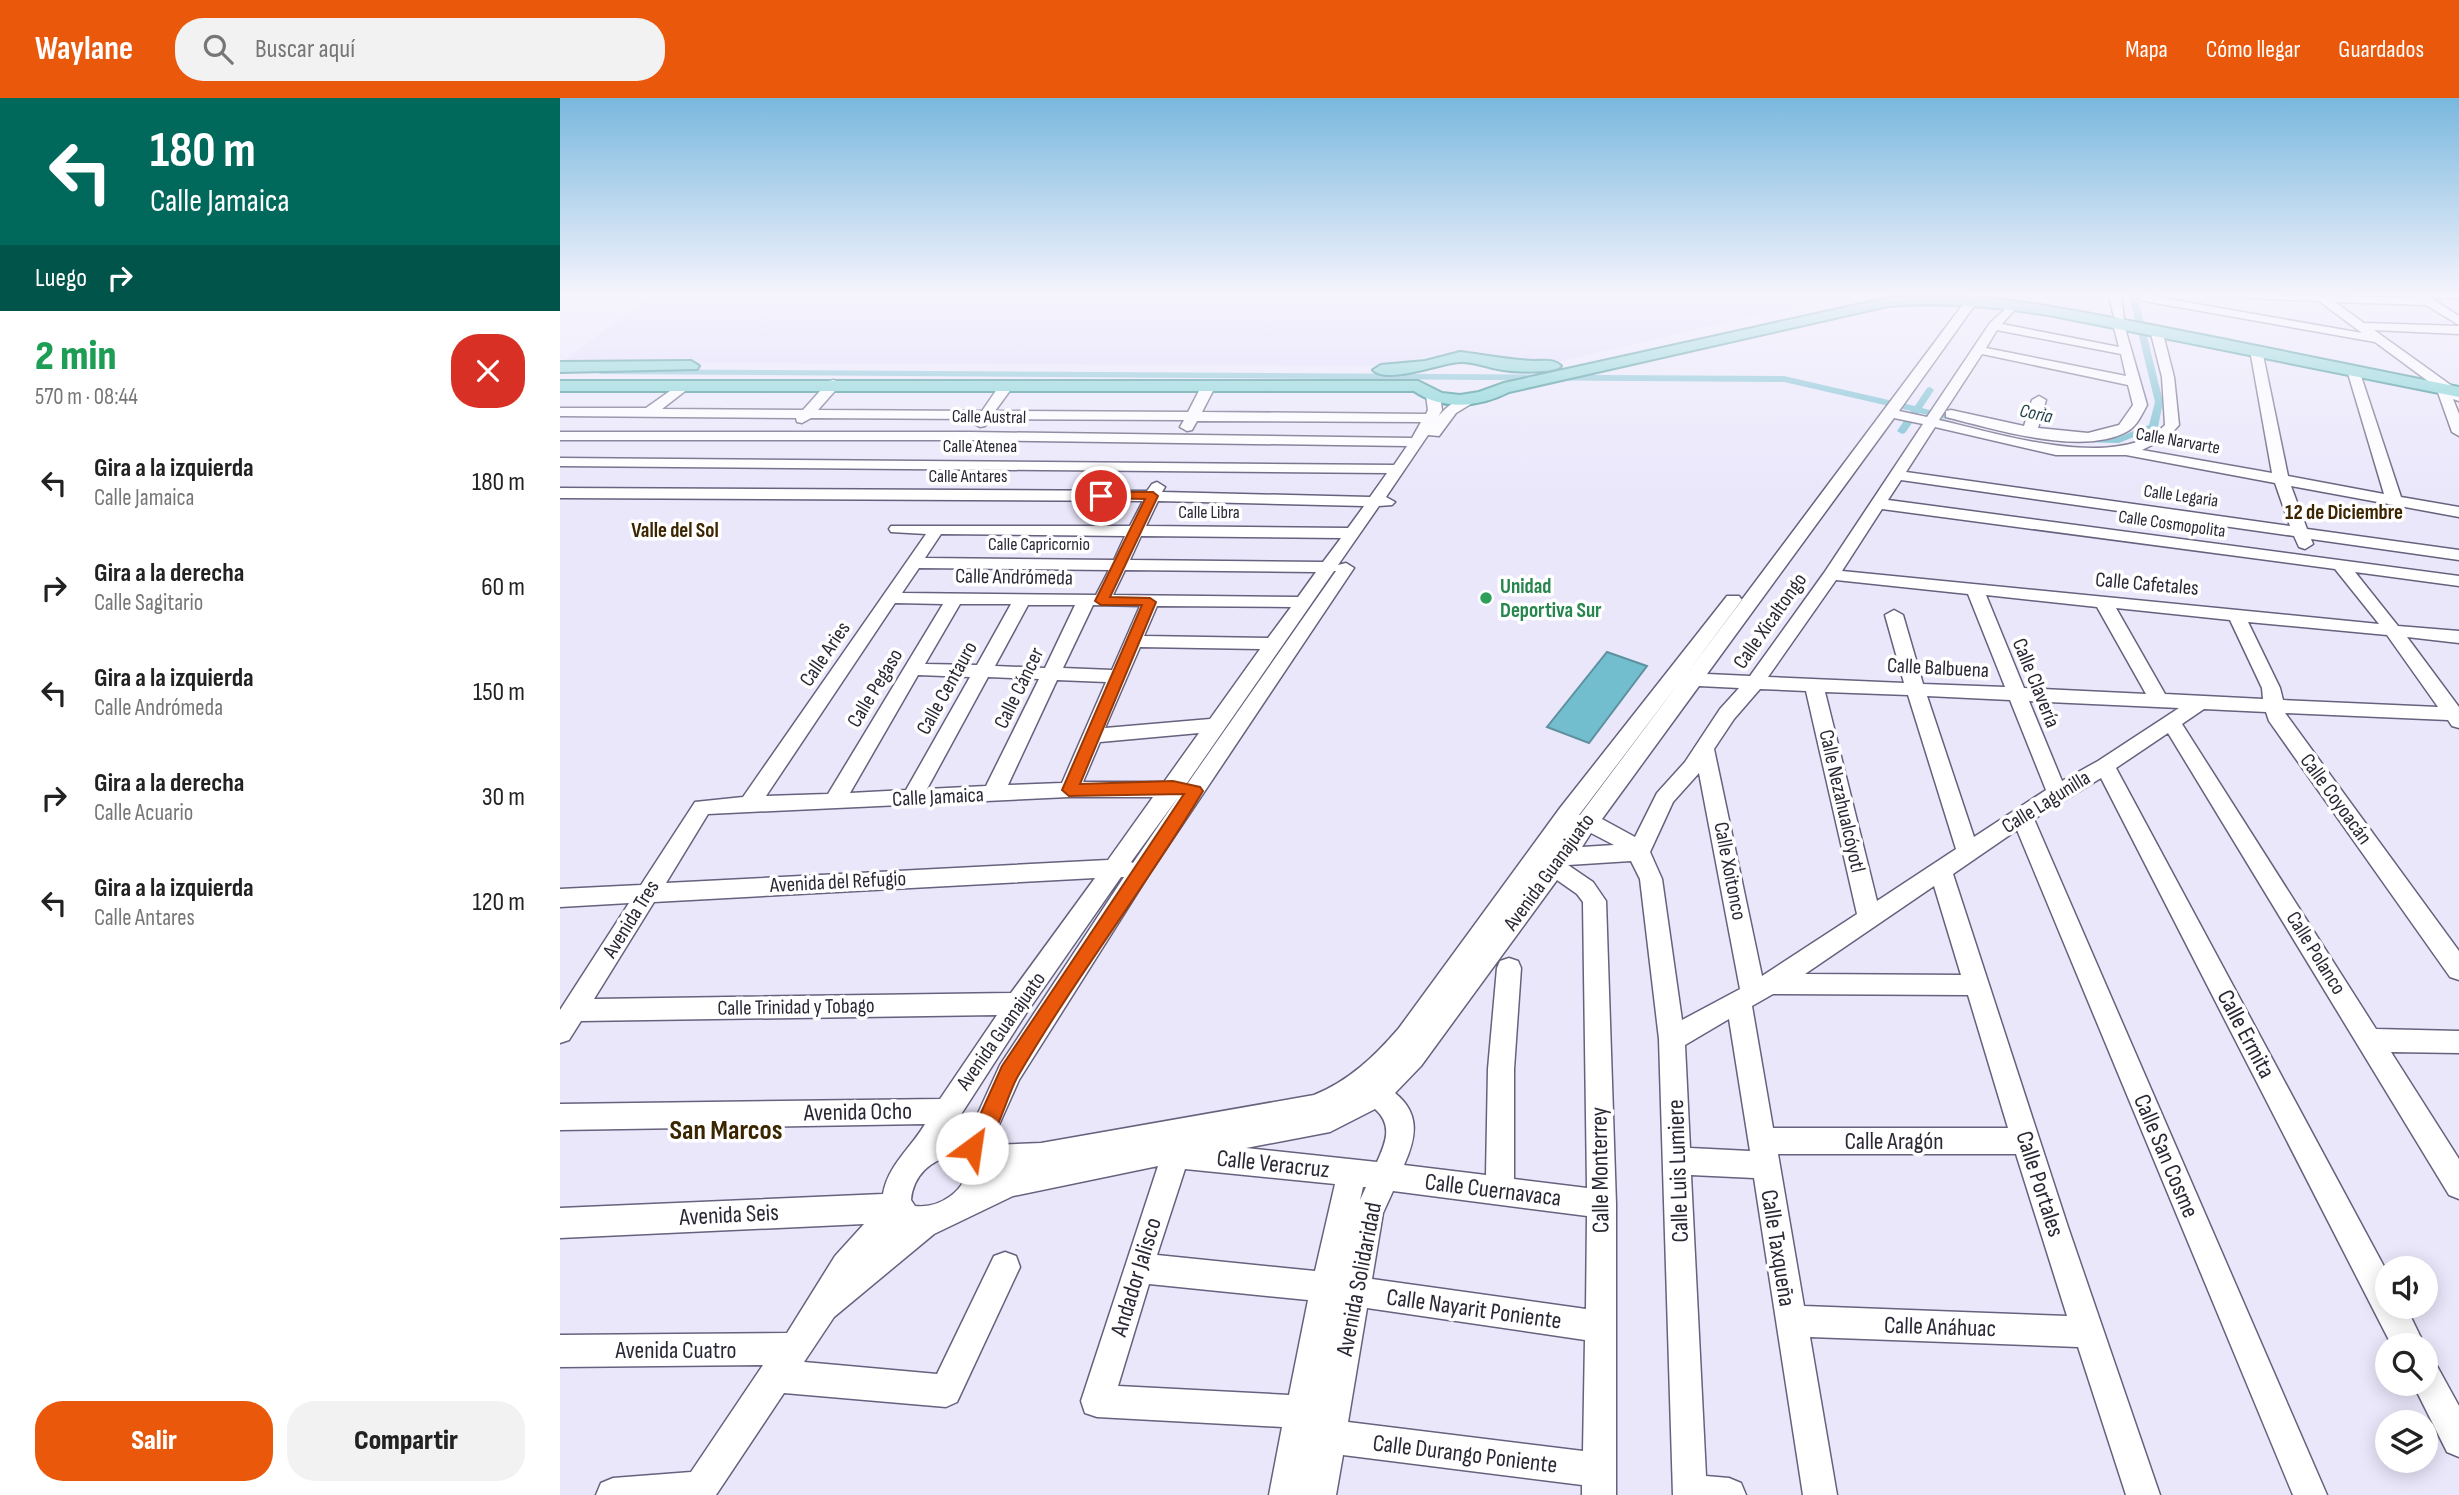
<!DOCTYPE html>
<html lang="es">
<head>
<meta charset="utf-8">
<style>
  :root { --surface:#fff; --page:#f2f2f2; --text:#222; --muted:#767676; --accent:#ea580c }
  body { margin:0; font-family:"Sofia Sans Condensed",sans-serif; background:var(--page); color:var(--text); height:100vh; display:flex; flex-direction:column; font-size:26px; white-space:nowrap }
  * { box-sizing:border-box; margin:0 }
  p { font-size:23px; color:var(--muted) }
  .icon { flex:none; width:38px; height:38px; fill:none; stroke:currentColor; stroke-width:2; stroke-linecap:round; stroke-linejoin:round }
  .map { position:relative; flex:1; overflow:hidden }
  .panel { display:flex; flex-direction:column; background:var(--surface); width:560px }
  .panel>* { flex:none }
  .top-card { background:#00695c; color:#fff; overflow:hidden }
  .fabs { position:absolute; left:1815px; top:1158px; display:grid; gap:14px }
  .fabs a { display:grid; place-items:center; width:63px; height:63px; border-radius:50%; background:var(--surface); box-shadow:0 4px 18px #0003; font-size:35px }
  .pin { position:absolute; display:grid; place-items:center; width:60px; height:60px; color:#fff; margin:-30px; border:4px solid #fff; border-radius:50%; box-shadow:0 2px 7px #0007 }
  .me { position:absolute; width:77px; margin:-38px; rotate:31deg; stroke-linejoin:round; filter:drop-shadow(0 0 5px #0008) }
  .turn { display:flex; align-items:center; gap:24px; height:147px; padding:0 35px; font-size:32px }
  .turn .icon { width:91px; height:91px; stroke-width:2.5 }
  .turn b { display:block; font-size:49px; line-height:60px }
  .then { display:flex; align-items:center; height:66px; padding:0 35px; background:#0003; gap:14px; font-size:26px }
  .round { display:grid; place-items:center; flex:none; width:74px; height:74px; border-radius:28px; background:var(--page) }
  .head { display:flex; align-items:center; justify-content:space-between; height:119px; padding:0 35px }
  h1 { font-size:42px; font-weight:800; line-height:52px; color:#1e9e55 }
  .primary-button { display:flex; gap:14px; margin-top:auto; padding:14px 35px }
  .primary-button a { flex:1; height:80px; border-radius:28px; background:var(--accent); color:#fff; font-size:28px; font-weight:800; line-height:80px; text-align:center }
  .primary-button a+a { background:var(--page); color:var(--text) }
  ul { padding:0; list-style:none }
  li { display:flex; align-items:center; gap:21px; height:105px; padding:0 35px }
  li div { flex:1 }
  li b { display:block; font-size:26px }
  li em { font-style:normal }
  header { display:flex; align-items:center; gap:42px; box-sizing:border-box; height:98px; padding:0 35px; background:var(--accent); color:#fff }
  header strong { font-size:33px }
  nav { display:flex; gap:38px; margin-inline-start:auto; font-size:24px }
  .search { width:490px; height:63px; background:var(--page); display:flex; align-items:center; gap:18px; box-sizing:border-box; padding:0 24px; border-radius:28px; color:var(--muted); font-size:26px }
  main { display:flex; flex:1; min-height:0 }
  .map>svg:first-child { display:block }
  .built { fill:#dfdafb }
  .water { fill:#73bece; stroke:#5d91a0; stroke-width:2 }
  .lines { fill:none; stroke-linecap:round; stroke-linejoin:round }
  .canal { fill:#73bece; fill-rule:evenodd }
  .minor-casing { stroke:#66617d; stroke-width:3 }
  .major-casing { stroke:#1e8284; stroke-width:4 }
  .minor { fill:#fff; fill-rule:evenodd }
  .major { fill:#74d1cf; fill-rule:evenodd }
  .route { fill:#ea580c; stroke:#983908; stroke-width:2 }
  .leisure-dot { fill:#2e9e5b; stroke:#fff; stroke-width:2.5 }
  .labels { text-anchor:middle; dominant-baseline:central; stroke-width:7; stroke-linejoin:round; paint-order:stroke }
  .far-street-label { font-size:18px; fill:#2a2834; stroke:#fff }
  .far-water-label { font-size:19px; font-style:italic; fill:#1a3e46; stroke:#fff }
  .far-quarter-label { font-size:21px; font-weight:bold; fill:#3c2501; stroke:#fff }
  .street-label { font-size:21px; fill:#2a2834; stroke:#fff }
  .leisure-label { font-size:21px; font-weight:bold; fill:#27864d; stroke:#fff; text-anchor:start }
  .near-street-label { font-size:24px; fill:#2a2834; stroke:#fff }
  .near-quarter-label { font-size:28px; font-weight:bold; fill:#3c2501; stroke:#fff }
</style>
</head>
<body>
<header>
<strong>Waylane</strong>
<div class="search"><svg class="icon" aria-label="search" viewBox="0 0 24 24"><circle cx="10" cy="10" r="6"/><path d="M15 15l6 6"/></svg>Buscar aquí</div>
<nav><a>Mapa</a><a>Cómo llegar</a><a>Guardados</a></nav>
</header>
<main>
<section class="panel">
<div class="top-card">
<div class="turn"><svg class="icon" aria-label="left" viewBox="0 0 24 24"><path d="M17 20v-9H6M10 6l-5 5 5 5"/></svg><div><b>180 m</b>Calle Jamaica</div></div>
<div class="then">Luego<svg class="icon" aria-label="right" viewBox="0 0 24 24"><path d="M7 20v-9h11M14 6l5 5-5 5"/></svg></div>
</div>
<div class="head"><div><h1>2 min</h1><p>570 m · 08:44</p></div><a class="round" style="background:#d93025;color:#fff"><svg class="icon" aria-label="close" viewBox="0 0 24 24"><path d="M6 6l12 12M18 6L6 18"/></svg></a></div>
<ul>
<li><svg class="icon" aria-label="left" viewBox="0 0 24 24"><path d="M17 20v-9H6M10 6l-5 5 5 5"/></svg><div><b>Gira a la izquierda</b><p>Calle Jamaica</p></div><em>180 m</em></li>
<li><svg class="icon" aria-label="right" viewBox="0 0 24 24"><path d="M7 20v-9h11M14 6l5 5-5 5"/></svg><div><b>Gira a la derecha</b><p>Calle Sagitario</p></div><em>60 m</em></li>
<li><svg class="icon" aria-label="left" viewBox="0 0 24 24"><path d="M17 20v-9H6M10 6l-5 5 5 5"/></svg><div><b>Gira a la izquierda</b><p>Calle Andrómeda</p></div><em>150 m</em></li>
<li><svg class="icon" aria-label="right" viewBox="0 0 24 24"><path d="M7 20v-9h11M14 6l5 5-5 5"/></svg><div><b>Gira a la derecha</b><p>Calle Acuario</p></div><em>30 m</em></li>
<li><svg class="icon" aria-label="left" viewBox="0 0 24 24"><path d="M17 20v-9H6M10 6l-5 5 5 5"/></svg><div><b>Gira a la izquierda</b><p>Calle Antares</p></div><em>120 m</em></li>
</ul>
<div class="primary-button"><a>Salir</a><a>Compartir</a></div>
</section>
<div class="map">
<svg width="1899" height="1397" viewBox="0 0 1899 1397">
  <rect width="100%" height="100%" fill="#eae7fb"/>
  <path class="built" d="M 90,197 L 1228,197 L 1238,207 L 989,266 L 949,264 L 921,254 L 892,254 L 820,268 L 779,268 L 3,264 Z"/>
  <path class="water" d="M 1047,554 L 1087,568 L 1029,645 L 987,629 Z"/>
  <g class="lines">
    <path class="canal" d="M 1569,197 L 1577,197 L 1603,304 L 1598,329 L 1559,345 L 1518,344 L 1516,342 L 1521,339 L 1558,339 L 1589,327 L 1595,304 Z
      M 37,271 L 1224,278 L 1355,308 L 1367,290 L 1370,289 L 1374,292 L 1362,310 L 1409,322 L 1404,325 L 1359,315 L 1345,335 L 1342,336 L 1337,333 L 1351,313 L 1224,284 L 40,276 L 36,273 Z"/>
    <defs>
      <path id="minor" d="M 1410,197 L 1422,197 L 1339,313 L 1367,319 L 1430,225 L 1453,204 L 1459,207 L 1442,226 L 1559,249 L 1553,226 L 1563,223 L 1587,307 C 1582,316 1577,328 1568,333 C 1523,359 1434,331 1386,319 L 1386,313 L 1391,312 L 1464,328 L 1472,302 L 1479,298 L 1486,302 L 1478,330 L 1528,335 L 1559,327 L 1573,307 L 1568,287 L 1422,256 L 1379,322 C 1437,335 1558,375 1605,327 L 1602,279 L 1590,232 L 1596,228 L 1602,232 L 1614,279 L 1619,327 L 1608,339 L 1582,352 L 1712,375 L 1690,252 L 1696,248 L 1702,252 L 1728,378 L 1824,396 L 1787,272 L 1793,268 L 1799,272 L 1841,399 L 1899,409 L 1899,419 L 1731,388 L 1747,431 L 1899,452 L 1899,462 L 1751,441 L 1753,446 L 1745,451 L 1739,449 L 1734,438 L 1341,382 L 1328,402 L 1899,478 L 1899,488 L 1795,474 L 1838,528 L 1899,533 L 1899,545 L 1847,539 L 1899,609 L 1899,630 L 1892,628 L 1888,622 L 1725,615 L 1899,853 L 1899,882 L 1890,879 L 1709,623 L 1706,614 L 1644,611 L 1622,626 L 1816,931 L 1899,933 L 1899,955 L 1831,954 L 1899,1061 L 1899,1101 L 1889,1097 L 1608,635 L 1556,670 L 1827,1174 L 1827,1209 L 1846,1209 L 1865,1248 L 1832,1248 L 1541,680 L 1474,721 L 1767,1397 L 1733,1397 L 1457,732 L 1393,776 L 1508,1129 L 1600,1397 L 1566,1397 L 1518,1249 L 1250,1239 L 1277,1397 L 1243,1397 L 1194,1080 L 1131,1077 L 1146,1378 L 1169,1380 L 1181,1385 L 1186,1397 L 1113,1397 L 1099,941 L 1080,781 L 1071,763 L 1008,767 L 1033,784 L 1046,803 L 1056,1106 L 1056,1397 L 1022,1397 L 1022,1387 L 783,1357 L 776,1397 L 709,1397 L 722,1329 L 537,1319 L 525,1315 L 521,1303 L 598,1068 L 453,1098 L 374,1136 L 274,1219 L 244,1264 L 377,1276 L 434,1158 L 445,1154 L 456,1158 L 460,1169 L 397,1304 L 386,1309 L 224,1295 L 156,1397 L 36,1397 L 41,1385 L 53,1380 L 131,1374 L 203,1267 L 0,1269 L 0,1237 L 227,1235 L 275,1158 L 304,1126 L 0,1140 L 0,1110 L 323,1096 C 328,1067 351,1050 365,1026 L 0,1032 L 0,1006 L 380,1001 L 437,917 L 21,923 L 9,942 L 0,945 L 0,912 L 69,805 L 0,809 L 0,791 L 81,787 L 135,704 L 183,699 L 366,436 L 331,434 L 329,431 L 331,428 L 570,428 L 583,403 L 0,400 L 0,390 L 587,393 L 592,386 L 597,384 L 605,389 L 602,394 L 810,399 L 827,375 L 0,368 L 0,360 L 834,367 L 847,348 L 410,342 L 0,342 L 0,334 L 410,334 L 852,340 L 861,324 L 637,323 L 632,332 L 627,333 L 620,329 L 624,322 L 430,321 L 425,328 L 420,329 L 413,325 L 416,321 L 251,320 L 242,325 L 237,324 L 236,320 L 0,318 L 0,310 L 86,310 L 124,283 L 129,284 L 129,290 L 102,311 L 243,312 L 269,283 L 274,282 L 281,286 L 258,312 L 422,313 L 442,284 L 447,283 L 454,287 L 435,313 L 628,314 L 642,287 L 649,283 L 656,287 L 642,314 L 866,316 L 868,312 L 866,297 L 873,293 L 880,297 L 882,312 L 878,319 C 887,308 902,296 917,298 L 919,301 L 896,315 L 879,338 L 868,337 L 826,399 L 835,404 L 832,407 L 819,408 L 778,467 L 786,465 L 794,470 L 588,778 L 459,982 L 430,1047 L 481,1045 L 754,997 C 789,983 815,958 839,930 L 1000,710 L 1167,498 L 1179,498 L 1182,502 L 1127,575 ZM 1437,232 L 1561,256 L 1566,278 L 1426,250 ZM 1334,320 L 1363,326 L 1264,475 L 1190,578 L 1147,576 ZM 1375,329 L 1496,357 L 1566,357 L 1715,385 L 1730,428 L 1346,374 ZM 598,403 L 804,408 L 788,430 L 586,428 ZM 1322,411 L 1775,471 L 1819,526 L 1282,473 ZM 381,436 L 565,438 L 554,462 L 365,460 ZM 581,438 L 781,440 L 763,464 L 570,462 ZM 359,470 L 549,472 L 536,497 L 342,495 ZM 565,472 L 756,474 L 738,499 L 553,497 ZM 774,473 L 776,473 L 628,685 L 627,685 ZM 1276,482 L 1408,496 L 1445,589 L 1363,586 L 1343,517 L 1334,512 L 1325,517 L 1344,585 L 1208,579 ZM 1426,497 L 1537,509 L 1586,596 L 1464,590 ZM 335,505 L 383,506 L 268,696 L 206,698 ZM 400,506 L 451,506 L 417,567 L 365,566 ZM 468,507 L 515,507 L 485,570 L 435,568 ZM 533,507 L 580,508 L 552,572 L 503,570 ZM 597,508 L 731,509 L 708,540 L 584,538 ZM 1556,510 L 1670,522 L 1702,590 L 1703,601 L 1605,596 ZM 1688,524 L 1827,537 L 1878,609 L 1723,602 L 1720,590 ZM 580,549 L 700,551 L 650,621 L 545,630 ZM 358,577 L 410,579 L 346,692 L 290,695 ZM 428,579 L 479,581 L 426,688 L 367,691 ZM 497,582 L 546,584 L 502,685 L 448,687 ZM 1118,586 L 1020,717 L 1019,717 ZM 1139,588 L 1179,590 L 1160,611 L 1125,664 L 1097,695 L 1075,739 L 1042,721 ZM 1200,591 L 1246,593 L 1297,816 L 1202,878 L 1154,651 L 1174,621 ZM 1265,594 L 1348,597 L 1396,751 L 1317,803 ZM 1367,598 L 1450,602 L 1486,692 L 1414,739 ZM 1469,603 L 1619,610 L 1538,663 L 1502,683 ZM 639,635 L 604,684 L 523,684 L 540,644 ZM 1139,675 L 1180,891 L 1122,922 L 1102,781 L 1090,754 L 1113,704 ZM 619,698 L 573,765 L 571,764 ZM 509,699 L 593,699 L 548,762 L 106,785 L 148,716 ZM 1031,735 L 1054,747 L 1022,749 ZM 561,779 L 564,779 L 440,967 L 414,1024 L 406,1035 L 391,1032 L 467,914 ZM 535,780 L 451,895 L 34,901 L 94,804 ZM 997,782 L 1017,796 L 1023,804 L 1027,1090 L 954,1081 L 954,971 L 961,870 L 958,863 L 949,860 L 940,863 L 937,870 L 928,971 L 926,1077 L 844,1067 C 856,1040 861,1016 835,995 L 861,968 ZM 1374,788 L 1401,877 L 1245,876 ZM 1213,896 L 1408,897 L 1448,1030 L 1213,1030 L 1192,908 ZM 1169,921 L 1190,1053 L 1130,1050 L 1125,947 ZM 815,1011 C 833,1027 826,1044 817,1064 L 686,1050 L 770,1034 ZM 1218,1056 L 1456,1056 L 1507,1218 L 1244,1208 ZM 396,1058 L 408,1067 C 407,1093 379,1111 355,1108 L 351,1102 C 353,1078 371,1060 396,1058 ZM 625,1071 L 775,1086 L 755,1173 L 597,1157 ZM 803,1089 L 806,1089 L 800,1102 ZM 833,1093 L 1027,1118 L 1026,1211 L 812,1181 L 823,1115 ZM 589,1186 L 748,1202 L 729,1297 L 558,1288 ZM 807,1210 L 1025,1242 L 1023,1353 L 788,1324 Z
        M 1549,197 L 1561,197 L 1564,222 L 1554,219 Z
        M 1586,197 L 1802,235 L 1759,203 L 1687,200 L 1681,197 L 1855,200 L 1852,197 L 1866,197 L 1899,218 L 1899,227 L 1866,207 L 1775,204 L 1804,225 L 1899,228 L 1899,236 L 1814,232 L 1899,293 L 1899,303 L 1893,301 L 1899,316 L 1899,338 L 1892,334 L 1876,289 L 1815,244 L 1584,203 L 1578,200 Z
        M 1873,197 L 1899,197 L 1899,201 L 1879,200 Z
        M 1866,1263 L 1877,1268 L 1899,1308 L 1899,1359 L 1887,1354 L 1853,1286 L 1866,1286 Z"/>
      <path id="major" d="M 1369,197 C 1437,197 1503,211 1570,223 C 1680,244 1789,267 1899,289 L 1899,299 L 1494,218 C 1438,209 1384,203 1328,208 L 949,294 C 920,309 883,313 854,293 L 0,293 L 0,283 L 858,283 L 882,295 L 900,297 L 919,294 L 944,285 L 1328,200 Z
        M 900,254 C 925,257 948,262 974,263 C 984,263 994,261 1001,268 C 994,276 950,274 938,271 C 926,269 915,264 901,264 C 882,264 828,287 813,272 L 821,267 L 865,263 Z
        M 131,263 L 139,268 L 137,271 L 0,274 L 0,264 Z"/>
    </defs>
    <use href="#minor" class="minor-casing"/>
    <use href="#major" class="major-casing"/>
    <use href="#minor" class="minor"/>
    <use href="#major" class="major"/>
  </g>
  <linearGradient id="sky" x2="0" y2="1"><stop stop-color="#79b8de"/><stop offset="0.5" stop-color="#f6f4fd"/><stop offset="1" stop-color="#f6f4fd" stop-opacity="0"/></linearGradient>
  <rect width="1899" height="393" fill="url(#sky)"/>
  <path class="route" d="M 541,394 L 593,394 L 598,398 L 550,499 L 590,500 L 596,504 L 520,686 L 613,683 L 640,689 L 643,693 C 585,790 515,880 458,978 C 445,1000 436,1050 412,1060 L 404,1057 L 401,1050 L 416,1026 L 442,968 L 624,696 L 509,698 L 502,692 L 582,507 L 541,507 L 535,503 L 585,401 L 537,400 L 535,398 Z"/>
  <circle class="leisure-dot" cx="926" cy="500" r="7"/>
  <g class="labels">
    <g class="far-street-label">
      <text transform="translate(429 319) rotate(1)">Calle Austral</text>
      <text transform="translate(1618 343) rotate(10)">Calle Narvarte</text>
      <text x="420" y="348">Calle Atenea</text>
      <text x="408" y="378">Calle Antares</text>
      <text transform="translate(1621 398) rotate(8)">Calle Legaria</text>
      <text x="649" y="414">Calle Libra</text>
      <text transform="translate(1612 426) rotate(8)">Calle Cosmopolita</text>
      <text x="479" y="446">Calle Capricornio</text>
    </g>
    <g class="far-water-label">
      <text transform="translate(1476 316) rotate(12)">Coria</text>
    </g>
    <g class="far-quarter-label">
      <text x="1784" y="414">12 de Diciembre</text>
      <text x="115" y="432">Valle del Sol</text>
    </g>
    <g class="street-label">
      <text transform="translate(454 479) rotate(1)">Calle Andrómeda</text>
      <text transform="translate(1587 486) rotate(5)">Calle Cafetales</text>
      <text transform="translate(1210 523) rotate(-55)">Calle Xicaltongo</text>
      <text transform="translate(265 556) rotate(-56)">Calle Aries</text>
      <text transform="translate(1378 570) rotate(3)">Calle Balbuena</text>
      <text transform="translate(1476 585) rotate(68)">Calle Clavería</text>
      <text transform="translate(315 590) rotate(-59)">Calle Pegaso</text>
      <text transform="translate(387 590) rotate(-61)">Calle Centauro</text>
      <text transform="translate(459 590) rotate(-64)">Calle Cáncer</text>
      <text transform="translate(378 699) rotate(-3)">Calle Jamaica</text>
      <text transform="translate(1776 701) rotate(54)">Calle Coyoacán</text>
      <text transform="translate(1282 703) rotate(77)">Calle Nezahualcóyotl</text>
      <text transform="translate(1486 704) rotate(-32)">Calle Lagunilla</text>
      <text transform="translate(1170 773) rotate(79)">Calle Xoitonco</text>
      <text transform="translate(989 774) rotate(-54)">Avenida Guanajuato</text>
      <text transform="translate(278 784) rotate(-3)">Avenida del Refugio</text>
      <text transform="translate(71 821) rotate(-58)">Avenida Tres</text>
      <text transform="translate(1756 855) rotate(58)">Calle Polanco</text>
      <text transform="translate(236 909) rotate(-1)">Calle Trinidad y Tobago</text>
      <text transform="translate(441 933) rotate(-55)">Avenida Guanajuato</text>
    </g>
    <g class="leisure-label">
      <text x="940" y="488">Unidad<tspan x="940" dy="24">Deportiva Sur</tspan></text>
    </g>
    <g class="near-street-label">
      <text transform="translate(1686 936) rotate(62)">Calle Ermita</text>
      <text transform="translate(298 1014) rotate(-1)">Avenida Ocho</text>
      <text x="1334" y="1043">Calle Aragón</text>
      <text transform="translate(1606 1058) rotate(67)">Calle San Cosme</text>
      <text transform="translate(713 1066) rotate(6)">Calle Veracruz</text>
      <text transform="translate(1040 1072) rotate(-91)">Calle Monterrey</text>
      <text transform="translate(1118 1073) rotate(-92)">Calle Luis Lumiere</text>
      <text transform="translate(1480 1086) rotate(72)">Calle Portales</text>
      <text transform="translate(933 1092) rotate(7)">Calle Cuernavaca</text>
      <text transform="translate(169 1117) rotate(-3)">Avenida Seis</text>
      <text transform="translate(1218 1150) rotate(81)">Calle Taxqueña</text>
      <text transform="translate(576 1179) rotate(-73)">Andador Jalisco</text>
      <text transform="translate(799 1181) rotate(-79)">Avenida Solidaridad</text>
      <text transform="translate(914 1211) rotate(8)">Calle Nayarit Poniente</text>
      <text transform="translate(1380 1229) rotate(2)">Calle Anáhuac</text>
      <text x="116" y="1252">Avenida Cuatro</text>
      <text transform="translate(905 1356) rotate(7)">Calle Durango Poniente</text>
    </g>
    <g class="near-quarter-label">
      <text x="166" y="1032">San Marcos</text>
    </g>
  </g>
</svg>
<div class="fabs">
<a><svg class="icon" aria-label="sound" viewBox="0 0 24 24"><path d="M4 9h4l5-4v14l-5-4H4zM17 9q2 3 0 6"/></svg></a>
<a><svg class="icon" aria-label="search" viewBox="0 0 24 24"><circle cx="10" cy="10" r="6"/><path d="M15 15l6 6"/></svg></a>
<a><svg class="icon" aria-label="layers" viewBox="0 0 24 24"><path d="M12 4l9 5-9 5-9-5zM3 14l9 5 9-5"/></svg></a>
</div>
<div class="pin" style="left:541px;top:398px;background:#d93025"><svg class="icon" aria-label="arrive" viewBox="0 0 24 24"><path d="M6 21V4h12l-3 4 3 4H6"/></svg></div>
<svg class="me" style="left:412px;top:1050px" viewBox="-20 -20 40 40"><circle r="19" fill="#fff"/><path d="M0-13L10 11 0 6-10 11z" fill="#ea580c"/></svg>
</div>
</main>
</body>
</html>
